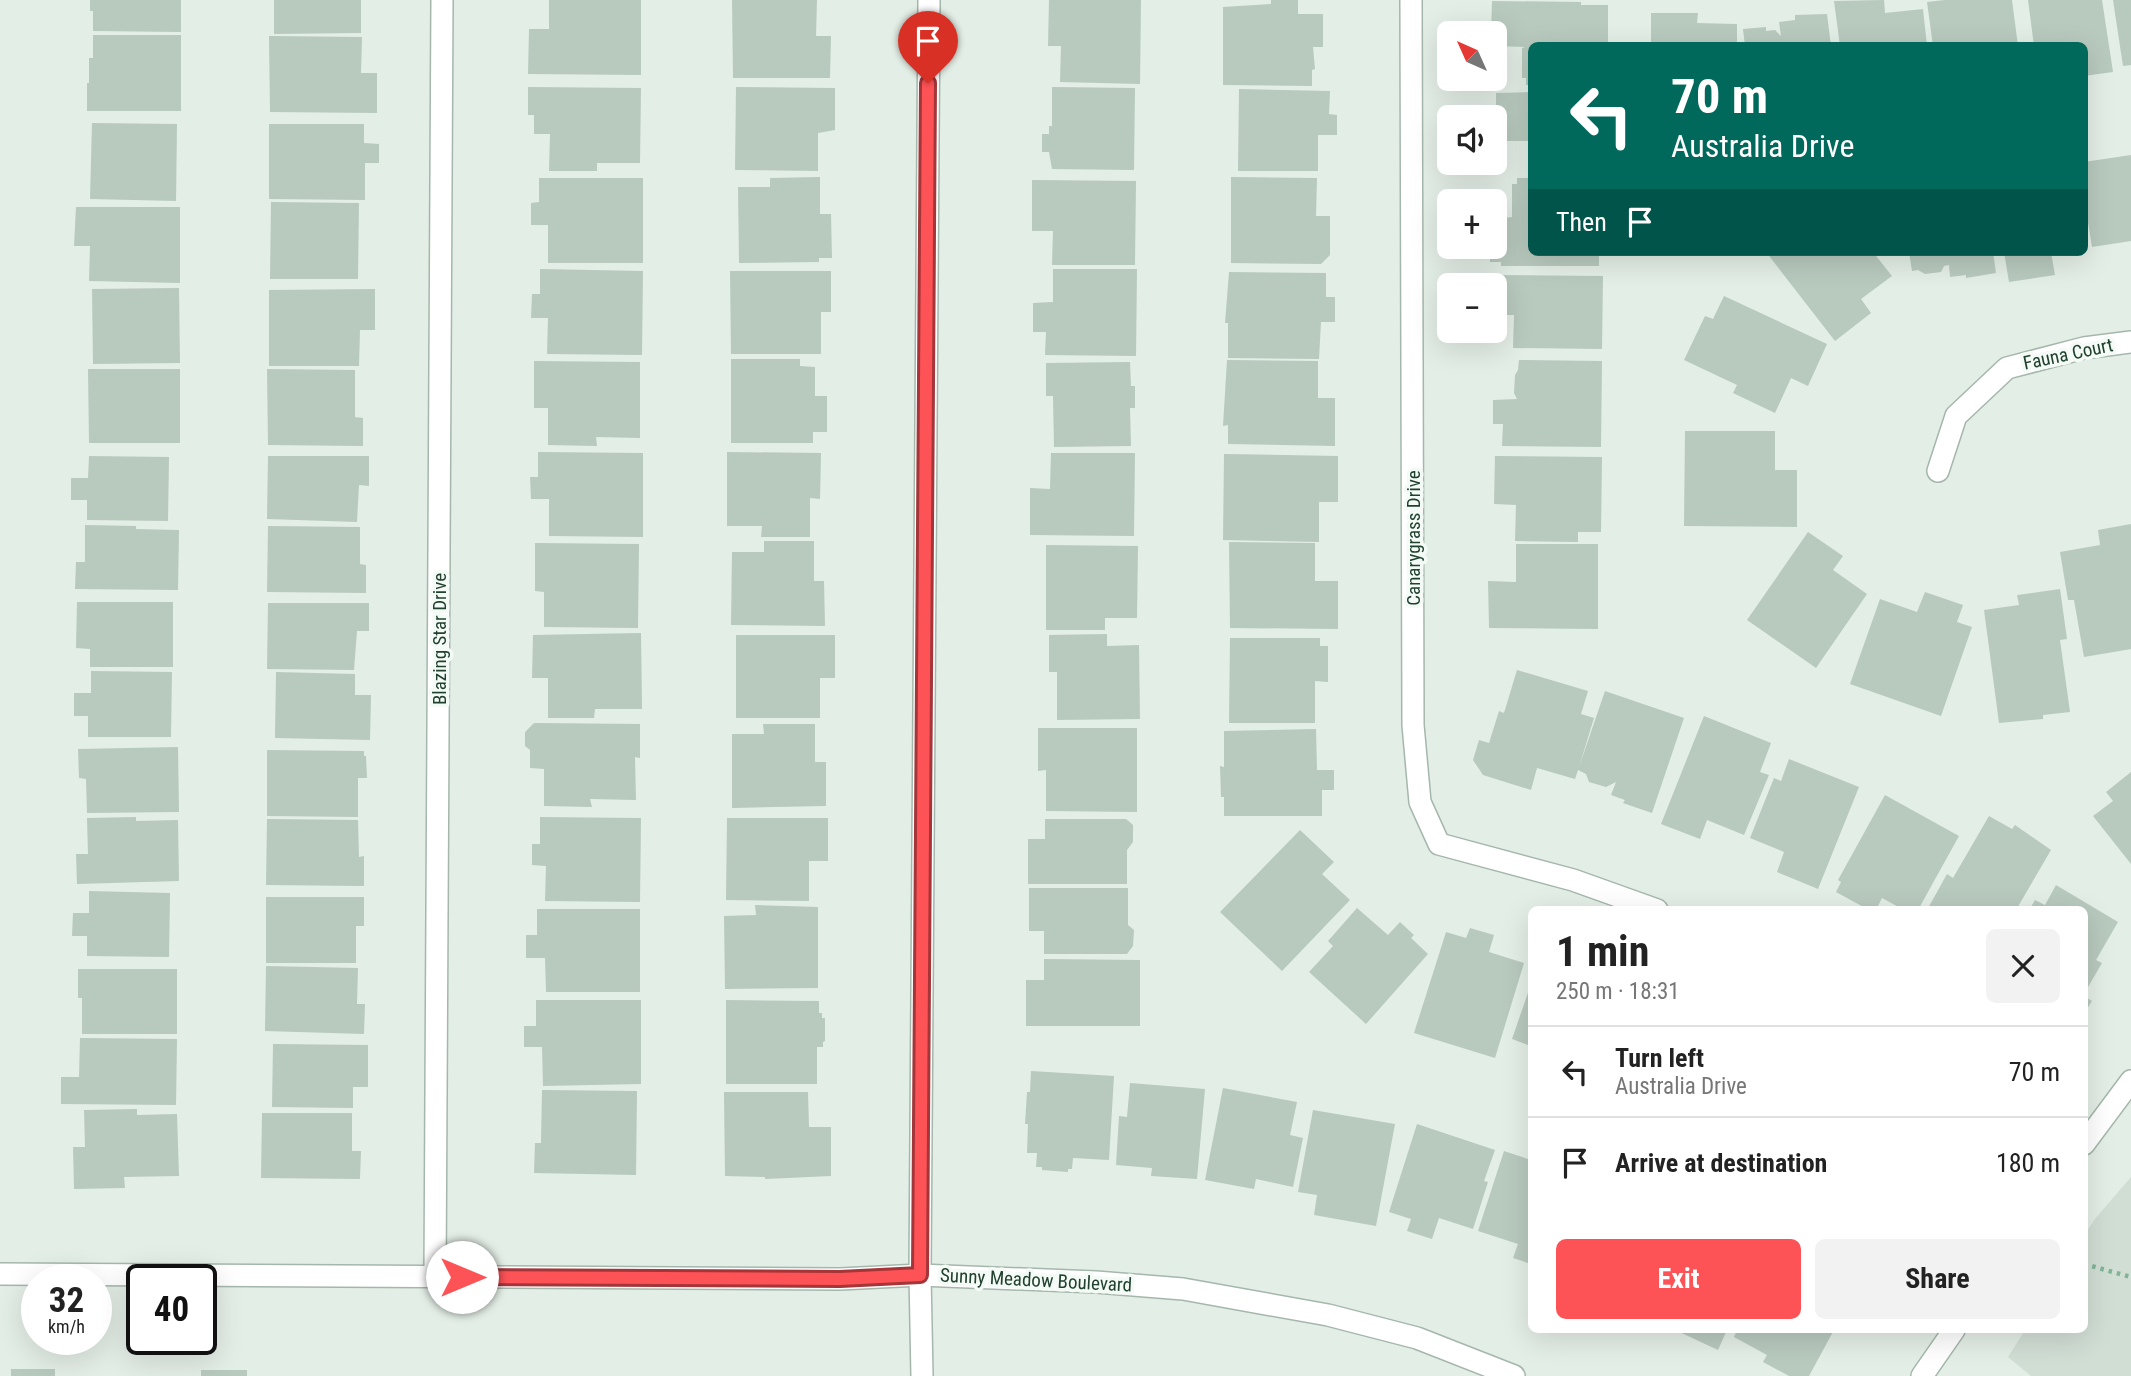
<!DOCTYPE html>
<html lang="en">
<head>
<meta charset="utf-8">
<style>
  :root { --surface:#fff; --page:#f2f2f2; --text:#222; --muted:#767676; --line:#e0e0e0; --accent:#fd5256 }
  body { margin:0; font-family:"Roboto Condensed",sans-serif; background:var(--page); color:var(--text); height:100vh; display:flex; flex-direction:column; font-size:26px; white-space:nowrap }
  * { box-sizing:border-box; margin:0 }
  p { font-size:23px; color:var(--muted) }
  .icon { flex:none; width:38px; height:38px; fill:none; stroke:currentColor; stroke-width:2; stroke-linecap:round; stroke-linejoin:round }
  .map { position:relative; flex:1; overflow:hidden }
  .side { position:absolute; left:1528px; top:906px; width:560px; height:427px; display:flex; flex-direction:column; background:var(--surface); border-radius:10px; box-shadow:0 7px 28px #0002 }
  .side>* { flex:none }
  .guide { position:absolute; left:1528px; top:42px; width:560px; height:214px; border-radius:10px; box-shadow:0 7px 28px #0002; background:#00695c; color:#fff; overflow:hidden }
  .needle { width:46px; rotate:315deg }
  .controls { position:absolute; left:1437px; top:21px; display:grid; gap:14px }
  .controls a { display:grid; place-items:center; width:70px; height:70px; border-radius:10px; background:var(--surface); box-shadow:0 7px 28px #0002; font-size:35px }
  .speed { position:absolute; left:21px; top:1264px; display:flex; gap:14px; font-size:35px; font-weight:700; text-align:center }
  .speed>* { display:grid; place-content:center; width:91px; height:91px; border-radius:50%; background:var(--surface); box-shadow:0 7px 28px #0002; line-height:1 }
  .speed small { font-size:18px; font-weight:400 }
  .speed .limit { border:4px solid #111; border-radius:10px; background:#fff; color:#111 }
  .pin { position:absolute; display:grid; place-items:center; width:60px; height:60px; color:#fff; margin:-72px -30px; border-radius:50% 50% 50% 0; rotate:-45deg; box-shadow:0 0 7px #0007 }
  .pin .icon { rotate:45deg }
  .me { position:absolute; width:77px; margin:-38px; rotate:90deg; stroke-linejoin:round; filter:drop-shadow(0 0 5px #0008) }
  .turn { display:flex; align-items:center; gap:24px; height:147px; padding:0 28px; font-size:32px }
  .turn .icon { width:91px; height:91px; stroke-width:2.5 }
  .turn b { display:block; font-size:49px; line-height:60px }
  .then { display:flex; align-items:center; height:66px; padding:0 28px; background:#0003; gap:14px; font-size:26px }
  .round { display:grid; place-items:center; flex:none; width:74px; height:74px; border-radius:10px; background:var(--page) }
  .head { display:flex; align-items:center; justify-content:space-between; height:119px; padding:0 28px }
  h1 { font-size:42px; font-weight:700; line-height:52px }
  .cta { display:flex; gap:14px; margin-top:auto; padding:14px 28px }
  .cta a { flex:1; height:80px; border-radius:10px; background:var(--accent); color:#fff; font-size:28px; font-weight:700; line-height:80px; text-align:center }
  .cta a+a { background:var(--page); color:var(--text) }
  ul { padding:0; list-style:none }
  li { display:flex; align-items:center; gap:21px; height:91px; padding:0 28px; border-top:2px solid var(--line) }
  li div { flex:1 }
  li b { display:block; font-size:26px }
  li em { font-style:normal }
  .map>svg:first-child { display:block }
  .built { fill:#d1ded4 }
  .building { fill:#b8c9be }
  .lines { fill:none; stroke-linecap:round; stroke-linejoin:round }
  .minor-casing { stroke:#a5b7ac; stroke-width:24 }
  .tertiary-casing { stroke:#a5b7ac; stroke-width:24 }
  .path { stroke:#81b496; stroke-width:4.5; stroke-dasharray:3.5 5; stroke-linecap:butt }
  .minor { stroke:#fff; stroke-width:21 }
  .tertiary { stroke:#fff; stroke-width:21 }
  .route-casing { stroke:#a43538; stroke-width:18 }
  .route { stroke:#fd5256; stroke-width:12 }
  .labels { text-anchor:middle; dominant-baseline:central; stroke-width:7; stroke-linejoin:round; paint-order:stroke }
  .street-label { font-size:19px; fill:#214130; stroke:#f4faf5 }
</style>
</head>
<body>
<div class="map">
<svg width="2131" height="1376" viewBox="0 0 2131 1376">
  <rect width="100%" height="100%" fill="#e3eee6"/>
  <path class="built" d="M 2131,1177 L 2131,1376 L 2031,1376 L 2008,1357 L 2025,1330 L 2084,1330 L 2084,1236 L 2094,1220 Z"/>
  <path class="building" d="M 90,0 L 181,0 L 181,32 L 93,31 L 93,11 L 90,11 Z
    M 274,0 L 361,0 L 361,33 L 274,34 Z
    M 549,0 L 641,0 L 641,75 L 528,74 L 529,29 L 549,29 Z
    M 732,0 L 817,0 L 816,36 L 831,36 L 830,78 L 733,78 Z
    M 1049,0 L 1141,0 L 1140,84 L 1060,82 L 1061,46 L 1048,46 Z
    M 1271,0 L 1298,0 L 1298,14 L 1323,14 L 1323,47 L 1313,47 L 1315,69 L 1312,70 L 1312,86 L 1223,85 L 1223,7 L 1271,4 Z
    M 1884,0 L 1885,13 L 1923,9 L 1927,46 L 1840,46 L 1834,1 Z
    M 1945,0 L 2012,0 L 2018,46 L 1933,46 L 1927,2 Z
    M 2028,0 L 2102,0 L 2113,72 L 2084,76 L 2084,46 L 2034,46 Z
    M 2113,0 L 2131,0 L 2131,65 L 2123,66 Z
    M 1492,1 L 1581,2 L 1581,5 L 1608,5 L 1608,46 L 1531,46 L 1531,85 L 1526,85 L 1526,78 L 1522,78 L 1522,48 L 1525,47 L 1494,46 L 1494,33 L 1491,33 Z
    M 1651,13 L 1698,13 L 1697,23 L 1737,24 L 1737,46 L 1651,46 Z
    M 1827,14 L 1831,46 L 1745,46 L 1743,29 L 1766,27 L 1766,31 L 1775,30 L 1781,36 L 1779,22 L 1795,20 L 1795,15 Z
    M 93,35 L 181,35 L 181,111 L 87,111 L 87,83 L 89,83 L 89,58 L 93,58 Z
    M 269,36 L 362,37 L 361,73 L 377,73 L 377,113 L 270,112 Z
    M 528,87 L 641,88 L 640,163 L 597,163 L 597,171 L 549,171 L 550,134 L 534,134 L 534,115 L 528,115 Z
    M 736,87 L 835,88 L 835,130 L 818,133 L 818,171 L 735,170 Z
    M 1052,87 L 1135,88 L 1134,170 L 1052,169 L 1049,152 L 1042,152 L 1042,134 L 1049,134 L 1049,126 L 1052,126 Z
    M 1239,89 L 1330,91 L 1329,114 L 1337,115 L 1337,135 L 1318,135 L 1318,171 L 1238,171 Z
    M 1531,92 L 1531,171 L 1528,171 L 1528,141 L 1496,141 L 1496,93 Z
    M 92,123 L 177,124 L 176,201 L 90,199 Z
    M 269,124 L 364,124 L 364,143 L 379,144 L 379,163 L 365,163 L 365,200 L 269,199 Z
    M 2131,155 L 2131,241 L 2092,247 L 2084,197 L 2084,162 Z
    M 820,177 L 820,214 L 831,214 L 832,258 L 819,258 L 819,262 L 739,263 L 738,187 L 770,187 L 770,178 Z
    M 1231,177 L 1317,178 L 1316,216 L 1330,216 L 1330,255 L 1321,264 L 1231,263 Z
    M 539,178 L 643,178 L 643,263 L 548,263 L 548,225 L 531,225 L 531,203 L 539,202 Z
    M 1517,178 L 1531,178 L 1531,252 L 1599,252 L 1599,266 L 1501,266 L 1501,262 L 1490,262 L 1490,247 L 1494,247 L 1494,219 L 1512,217 L 1512,184 L 1517,184 Z
    M 1032,180 L 1136,181 L 1135,265 L 1052,265 L 1053,231 L 1032,231 Z
    M 271,202 L 359,203 L 358,279 L 270,279 Z
    M 76,207 L 180,207 L 180,283 L 89,281 L 90,246 L 74,246 Z
    M 1766,252 L 1873,252 L 1892,276 L 1861,299 L 1871,313 L 1835,341 Z
    M 1909,252 L 1993,252 L 1996,273 L 1966,278 L 1966,275 L 1950,277 L 1949,265 L 1944,266 L 1941,272 L 1925,274 L 1918,270 L 1912,271 Z
    M 2004,252 L 2051,252 L 2055,275 L 2009,282 Z
    M 540,269 L 643,271 L 642,355 L 547,354 L 548,318 L 531,318 L 532,294 L 540,294 Z
    M 1053,269 L 1137,269 L 1136,356 L 1045,355 L 1046,332 L 1033,332 L 1033,303 L 1053,302 Z
    M 730,271 L 831,271 L 831,312 L 821,312 L 821,354 L 731,354 Z
    M 1229,272 L 1326,273 L 1326,297 L 1335,297 L 1335,322 L 1321,322 L 1319,359 L 1228,358 L 1228,323 L 1225,323 Z
    M 1487,275 L 1603,276 L 1602,349 L 1513,348 L 1514,315 L 1494,315 L 1494,285 L 1487,285 Z
    M 179,288 L 180,363 L 93,364 L 92,289 Z
    M 375,289 L 375,330 L 360,330 L 359,366 L 269,366 L 269,290 Z
    M 1724,296 L 1827,344 L 1808,386 L 1791,378 L 1775,413 L 1733,393 L 1737,385 L 1684,360 L 1705,316 L 1713,319 Z
    M 731,359 L 800,359 L 800,366 L 815,367 L 815,396 L 827,396 L 827,432 L 813,432 L 813,443 L 731,443 Z
    M 1227,360 L 1318,361 L 1318,398 L 1335,398 L 1335,446 L 1228,444 L 1228,425 L 1223,426 Z
    M 1519,360 L 1602,361 L 1601,447 L 1502,446 L 1503,424 L 1493,424 L 1493,400 L 1517,399 L 1514,393 L 1515,375 L 1518,370 Z
    M 534,361 L 640,362 L 640,438 L 596,437 L 597,446 L 548,445 L 548,408 L 534,408 Z
    M 1130,362 L 1131,386 L 1135,386 L 1135,408 L 1130,408 L 1131,446 L 1054,447 L 1053,396 L 1046,396 L 1046,363 Z
    M 88,369 L 180,369 L 180,443 L 89,443 Z
    M 267,369 L 355,370 L 355,417 L 363,418 L 363,446 L 268,445 Z
    M 1685,431 L 1775,431 L 1775,470 L 1797,470 L 1797,527 L 1684,526 Z
    M 538,452 L 643,453 L 643,537 L 549,536 L 549,499 L 531,499 L 530,477 L 538,477 Z
    M 727,452 L 821,453 L 820,499 L 810,498 L 810,537 L 761,537 L 762,526 L 727,526 Z
    M 1051,453 L 1135,453 L 1134,536 L 1030,535 L 1030,488 L 1050,489 Z
    M 1224,454 L 1338,456 L 1338,502 L 1319,502 L 1319,542 L 1223,540 Z
    M 89,456 L 169,457 L 168,521 L 87,520 L 87,500 L 71,500 L 71,478 L 88,478 Z
    M 268,456 L 369,456 L 369,486 L 359,485 L 357,522 L 267,519 Z
    M 1495,456 L 1602,457 L 1601,532 L 1578,532 L 1578,542 L 1515,541 L 1516,505 L 1494,504 Z
    M 2131,524 L 2131,649 L 2084,657 L 2074,600 L 2068,600 L 2060,552 L 2100,545 L 2098,530 Z
    M 85,525 L 136,526 L 136,529 L 179,530 L 178,590 L 75,589 L 76,562 L 85,562 Z
    M 268,526 L 360,527 L 360,564 L 366,565 L 366,593 L 267,592 Z
    M 1808,532 L 1843,556 L 1833,570 L 1867,594 L 1816,668 L 1747,620 Z
    M 764,541 L 814,541 L 814,581 L 824,581 L 825,626 L 731,625 L 732,552 L 764,552 Z
    M 1229,542 L 1315,543 L 1315,581 L 1338,581 L 1338,629 L 1230,628 Z
    M 535,543 L 639,544 L 638,628 L 544,627 L 544,592 L 535,591 Z
    M 1516,544 L 1598,544 L 1598,629 L 1489,628 L 1488,581 L 1516,582 Z
    M 1046,545 L 1138,546 L 1137,618 L 1105,618 L 1105,630 L 1046,630 Z
    M 2060,589 L 2067,639 L 2060,640 L 2070,712 L 2043,715 L 2043,719 L 1999,723 L 1984,610 L 2019,605 L 2017,595 Z
    M 1925,592 L 1963,605 L 1957,622 L 1972,627 L 1941,716 L 1850,684 L 1880,599 L 1917,612 Z
    M 77,602 L 173,602 L 173,667 L 90,667 L 90,649 L 76,648 Z
    M 268,603 L 369,603 L 369,631 L 357,631 L 354,670 L 267,669 Z
    M 641,633 L 642,709 L 595,709 L 594,718 L 548,718 L 548,678 L 532,678 L 533,635 Z
    M 1107,634 L 1107,646 L 1139,645 L 1140,719 L 1057,720 L 1057,672 L 1049,672 L 1049,635 Z
    M 736,635 L 835,635 L 835,678 L 820,678 L 820,718 L 736,718 Z
    M 1230,638 L 1320,638 L 1320,646 L 1328,646 L 1328,682 L 1315,681 L 1315,723 L 1229,723 Z
    M 1517,670 L 1588,691 L 1581,714 L 1594,718 L 1579,767 L 1605,691 L 1684,718 L 1652,813 L 1623,803 L 1625,800 L 1611,795 L 1616,782 L 1606,787 L 1589,782 L 1586,774 L 1578,770 L 1575,779 L 1537,768 L 1531,790 L 1483,775 L 1473,760 L 1479,740 L 1489,743 L 1499,711 L 1504,713 Z
    M 91,671 L 172,672 L 171,737 L 88,737 L 88,716 L 74,716 L 74,693 L 91,693 Z
    M 276,672 L 355,674 L 355,695 L 371,695 L 370,740 L 275,738 Z
    M 1704,716 L 1771,743 L 1760,772 L 1769,775 L 1744,835 L 1707,820 L 1700,839 L 1661,824 Z
    M 534,723 L 640,724 L 640,758 L 635,757 L 636,800 L 590,799 L 592,807 L 544,806 L 544,769 L 530,768 L 530,750 L 525,746 L 525,732 Z
    M 763,724 L 815,724 L 815,762 L 826,762 L 826,806 L 732,808 L 732,734 L 764,734 Z
    M 1038,728 L 1137,728 L 1137,812 L 1046,811 L 1046,770 L 1038,771 Z
    M 1316,729 L 1317,770 L 1334,770 L 1334,790 L 1322,790 L 1322,816 L 1224,816 L 1224,797 L 1221,797 L 1220,766 L 1224,767 L 1224,731 Z
    M 178,747 L 179,812 L 87,813 L 86,779 L 79,778 L 78,749 Z
    M 267,750 L 364,751 L 364,756 L 366,756 L 367,778 L 358,778 L 358,817 L 267,816 Z
    M 1789,759 L 1859,787 L 1818,889 L 1777,872 L 1784,852 L 1750,838 L 1774,778 L 1781,781 Z
    M 2131,772 L 2131,864 L 2093,816 L 2113,801 L 2106,792 Z
    M 1885,795 L 1959,836 L 1918,910 L 1904,910 L 1882,898 L 1876,910 L 1869,910 L 1836,892 L 1841,882 L 1838,880 Z
    M 1989,816 L 2012,829 L 2015,825 L 2051,850 L 2016,910 L 1927,910 L 1947,874 L 1953,878 Z
    M 136,817 L 136,821 L 178,820 L 179,881 L 77,884 L 76,854 L 88,854 L 87,818 Z
    M 540,817 L 641,818 L 640,902 L 545,901 L 546,866 L 532,865 L 532,844 L 540,844 Z
    M 727,818 L 828,818 L 828,861 L 809,861 L 809,901 L 726,900 Z
    M 267,819 L 358,820 L 359,857 L 364,856 L 364,886 L 266,885 Z
    M 1045,819 L 1126,819 L 1133,825 L 1133,842 L 1127,850 L 1127,884 L 1028,884 L 1028,839 L 1045,839 Z
    M 1300,830 L 1334,862 L 1322,874 L 1350,900 L 1282,971 L 1220,912 Z
    M 2056,885 L 2118,922 L 2096,960 L 2102,963 L 2084,994 L 2084,910 L 2029,910 L 2035,900 L 2045,905 Z
    M 1029,888 L 1128,888 L 1128,925 L 1134,930 L 1133,946 L 1127,954 L 1044,954 L 1044,931 L 1029,931 Z
    M 89,891 L 170,893 L 169,957 L 87,956 L 87,936 L 72,936 L 73,913 L 89,913 Z
    M 266,897 L 364,897 L 364,926 L 356,926 L 356,963 L 266,963 Z
    M 755,905 L 818,907 L 818,988 L 725,989 L 724,916 L 756,915 Z
    M 1357,908 L 1388,935 L 1400,922 L 1414,935 L 1411,938 L 1428,954 L 1366,1024 L 1309,972 L 1333,946 L 1328,941 Z
    M 537,909 L 640,909 L 640,992 L 546,992 L 545,958 L 526,958 L 526,935 L 537,935 Z
    M 1470,928 L 1494,935 L 1489,952 L 1524,963 L 1495,1058 L 1414,1033 L 1446,932 L 1466,938 Z
    M 1044,959 L 1140,960 L 1140,1026 L 1026,1026 L 1026,980 L 1044,980 Z
    M 266,966 L 358,968 L 357,1004 L 365,1004 L 364,1034 L 265,1031 Z
    M 78,969 L 177,969 L 177,1034 L 82,1034 L 82,998 L 78,998 Z
    M 1531,984 L 1531,1046 L 1512,1039 Z
    M 2084,996 L 2092,1001 L 2084,1014 Z
    M 536,1000 L 641,1000 L 641,1084 L 543,1086 L 542,1047 L 524,1047 L 524,1026 L 536,1026 Z
    M 726,1000 L 819,1001 L 819,1013 L 822,1013 L 822,1018 L 825,1018 L 825,1041 L 823,1042 L 823,1047 L 817,1047 L 817,1084 L 726,1084 Z
    M 80,1038 L 177,1039 L 176,1105 L 61,1104 L 61,1077 L 79,1077 Z
    M 273,1044 L 368,1045 L 368,1087 L 353,1087 L 353,1108 L 272,1107 Z
    M 1031,1071 L 1114,1076 L 1109,1160 L 1073,1158 L 1072,1169 L 1068,1169 L 1068,1172 L 1042,1170 L 1042,1167 L 1036,1167 L 1037,1153 L 1027,1153 L 1028,1124 L 1025,1124 L 1027,1092 L 1030,1092 Z
    M 1130,1083 L 1205,1089 L 1197,1179 L 1151,1176 L 1152,1168 L 1116,1165 L 1119,1116 L 1127,1117 Z
    M 1223,1088 L 1297,1102 L 1290,1135 L 1303,1138 L 1293,1187 L 1256,1179 L 1254,1189 L 1205,1180 Z
    M 542,1090 L 637,1091 L 636,1175 L 534,1173 L 535,1143 L 541,1143 Z
    M 724,1092 L 808,1092 L 809,1127 L 831,1127 L 831,1176 L 765,1179 L 765,1177 L 725,1176 Z
    M 137,1109 L 137,1115 L 177,1114 L 179,1176 L 124,1177 L 125,1188 L 74,1189 L 73,1147 L 85,1147 L 84,1110 Z
    M 1313,1110 L 1395,1124 L 1376,1226 L 1314,1215 L 1317,1195 L 1298,1192 Z
    M 262,1113 L 352,1113 L 352,1151 L 361,1151 L 360,1179 L 261,1178 Z
    M 1417,1124 L 1495,1150 L 1484,1181 L 1488,1182 L 1473,1229 L 1439,1218 L 1432,1239 L 1407,1231 L 1411,1219 L 1389,1212 Z
    M 1504,1151 L 1531,1160 L 1531,1264 L 1513,1258 L 1518,1244 L 1478,1231 Z
    M 1675,1330 L 1727,1330 L 1718,1350 Z
    M 1737,1330 L 1834,1330 L 1809,1376 L 1789,1376 L 1763,1362 L 1767,1355 L 1734,1337 Z
    M 11,1369 L 55,1369 L 55,1376 L 11,1376 Z
    M 201,1370 L 247,1370 L 247,1376 L 201,1376 Z"/>
  <g class="lines">
    <defs>
      <path id="minor" d="M 1411,0 L 1413,725 L 1420,802 L 1439,844 L 1573,880 L 1657,910
        M 1938,471 L 1956,416 L 2007,368 L 2084,348 L 2131,342
        M 2084,1144 L 2131,1081
        M 435,1277 L 442,0
        M 922,1376 L 920,1275 L 929,0
        M 1922,1376 L 1954,1330"/>
      <path id="tertiary" d="M 0,1274 L 840,1279 L 920,1275 L 1096,1282 L 1183,1289 L 1328,1315 L 1417,1338 L 1514,1376"/>
    </defs>
    <use href="#minor" class="minor-casing"/>
    <use href="#tertiary" class="tertiary-casing"/>
    <path class="path" d="M 2084,1264 L 2131,1277"/>
    <use href="#minor" class="minor"/>
    <use href="#tertiary" class="tertiary"/>
  </g>
  <g class="lines">
    <defs>
      <path id="route" d="M 462,1277 L 840,1279 L 920,1275 L 928,83"/>
    </defs>
    <use href="#route" class="route-casing"/>
    <use href="#route" class="route"/>
  </g>
  <g class="labels">
    <g class="street-label">
      <text transform="translate(2068 354) rotate(-12)">Fauna Court</text>
      <text transform="translate(1413 538) rotate(-90)">Canarygrass Drive</text>
      <text transform="translate(439 639) rotate(-90)">Blazing Star Drive</text>
      <text transform="translate(1036 1280) rotate(3)">Sunny Meadow Boulevard</text>
    </g>
  </g>
</svg>
<div class="controls">
<a><svg class="needle" viewBox="-14 -14 28 28"><path d="M0-13l5 13h-10z" fill="#e53935"/><path d="M0 13l5-13h-10z" fill="#767676"/></svg></a>
<a><svg class="icon" aria-label="sound" viewBox="0 0 24 24"><path d="M4 9h4l5-4v14l-5-4H4zM17 9q2 3 0 6"/></svg></a>
<a>+</a>
<a>−</a>
</div>
<div class="speed"><div>32<small>km/h</small></div><div class="limit">40</div></div>
<div class="pin" style="left:928px;top:83px;background:#d93025"><svg class="icon" aria-label="arrive" viewBox="0 0 24 24"><path d="M6 21V4h12l-3 4 3 4H6"/></svg></div>
<svg class="me" style="left:462px;top:1277px" viewBox="-20 -20 40 40"><circle r="19" fill="#fff"/><path d="M0-13L10 11 0 6-10 11z" fill="#fd5256"/></svg>
<div class="guide">
<div class="turn"><svg class="icon" aria-label="left" viewBox="0 0 24 24"><path d="M17 20v-9H6M10 6l-5 5 5 5"/></svg><div><b>70 m</b>Australia Drive</div></div>
<div class="then">Then<svg class="icon" aria-label="arrive" viewBox="0 0 24 24"><path d="M6 21V4h12l-3 4 3 4H6"/></svg></div>
</div>
<section class="side">
<div class="head"><div><h1>1 min</h1><p>250 m · 18:31</p></div><a class="round"><svg class="icon" aria-label="close" viewBox="0 0 24 24"><path d="M6 6l12 12M18 6L6 18"/></svg></a></div>
<ul>
<li><svg class="icon" aria-label="left" viewBox="0 0 24 24"><path d="M17 20v-9H6M10 6l-5 5 5 5"/></svg><div><b>Turn left</b><p>Australia Drive</p></div><em>70 m</em></li>
<li><svg class="icon" aria-label="arrive" viewBox="0 0 24 24"><path d="M6 21V4h12l-3 4 3 4H6"/></svg><div><b>Arrive at destination</b></div><em>180 m</em></li>
</ul>
<div class="cta"><a>Exit</a><a>Share</a></div>
</section>
</div>
</body>
</html>
